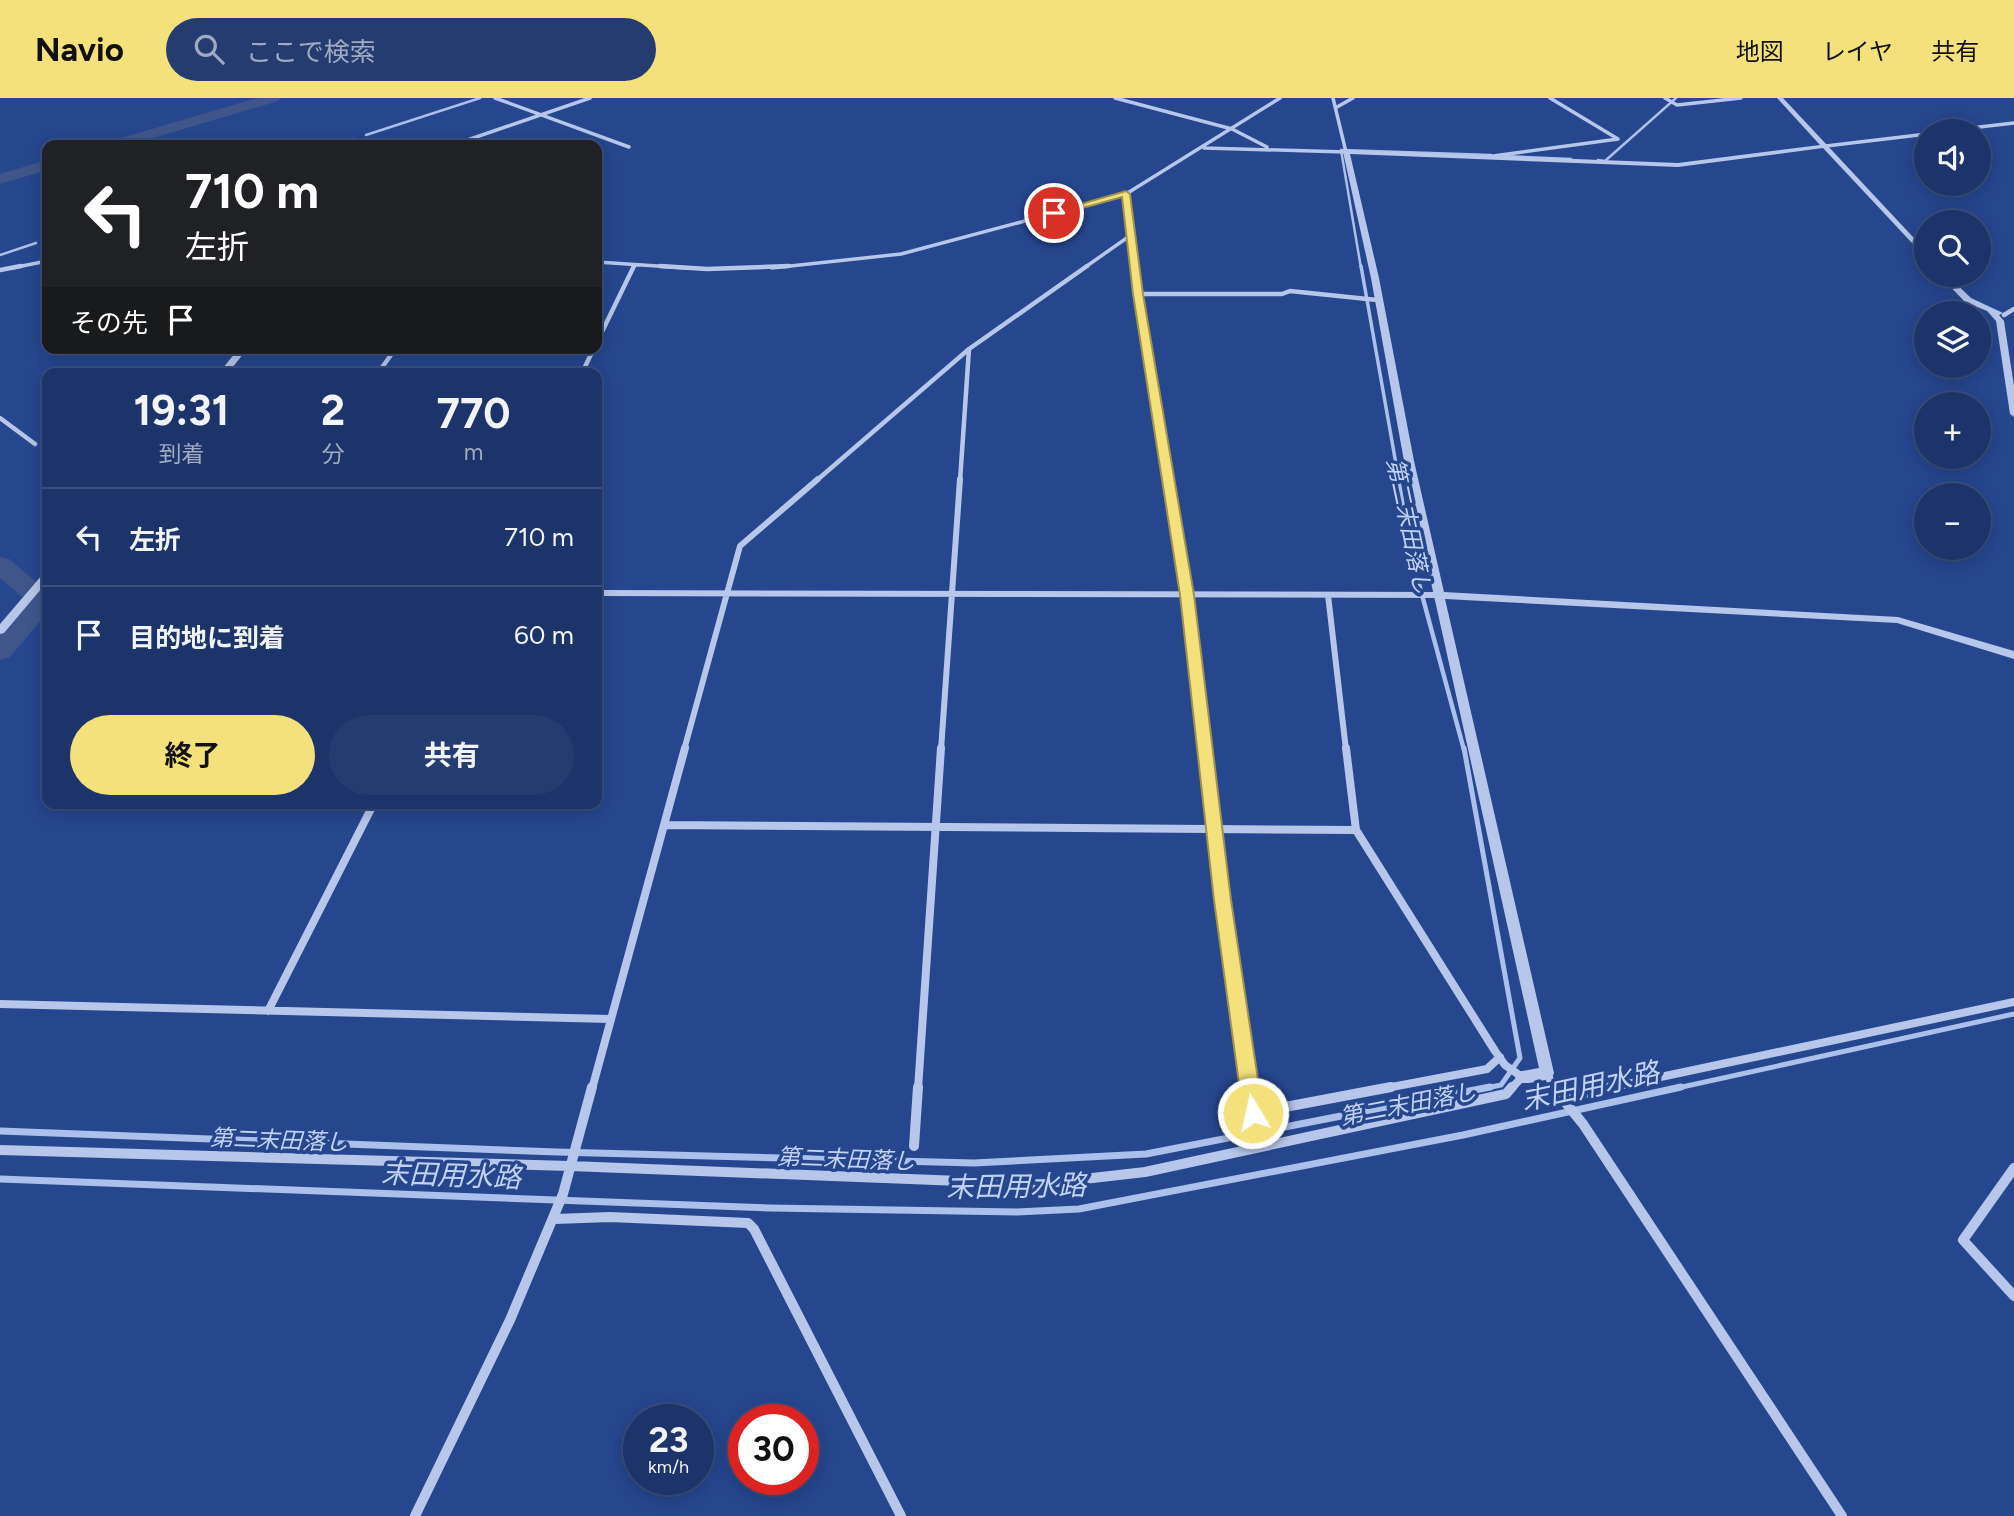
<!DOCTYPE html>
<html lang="ja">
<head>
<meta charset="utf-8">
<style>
  :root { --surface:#1c346a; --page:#253c70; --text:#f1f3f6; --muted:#a0aac1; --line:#3a4f7e; --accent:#f4e17b }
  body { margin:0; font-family:Figtree,"Noto Sans JP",sans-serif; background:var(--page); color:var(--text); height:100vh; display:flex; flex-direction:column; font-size:26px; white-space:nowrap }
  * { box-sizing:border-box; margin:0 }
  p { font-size:23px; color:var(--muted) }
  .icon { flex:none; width:38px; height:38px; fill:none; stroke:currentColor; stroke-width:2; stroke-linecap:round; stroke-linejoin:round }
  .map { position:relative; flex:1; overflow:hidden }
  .side { position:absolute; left:42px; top:270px; width:560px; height:441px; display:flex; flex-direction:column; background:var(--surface); border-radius:14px; box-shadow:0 4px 18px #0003,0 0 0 2px var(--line) }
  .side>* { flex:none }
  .guide { position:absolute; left:42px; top:42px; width:560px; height:214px; border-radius:14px; box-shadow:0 4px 18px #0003,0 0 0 2px var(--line); background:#202124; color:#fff; overflow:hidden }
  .buttons { position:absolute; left:1914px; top:21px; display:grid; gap:14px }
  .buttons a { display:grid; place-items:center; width:77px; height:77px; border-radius:50%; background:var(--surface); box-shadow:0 4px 18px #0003,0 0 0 2px var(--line); font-size:35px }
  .speed { position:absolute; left:623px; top:1306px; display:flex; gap:14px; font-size:35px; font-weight:700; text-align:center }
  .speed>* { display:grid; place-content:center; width:91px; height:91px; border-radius:50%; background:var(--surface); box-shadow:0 4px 18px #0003,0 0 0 2px var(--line); line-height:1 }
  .speed small { font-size:18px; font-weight:400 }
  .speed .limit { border:10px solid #d22; background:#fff; color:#111 }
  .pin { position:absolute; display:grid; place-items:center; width:60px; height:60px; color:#fff; margin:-30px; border:4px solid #fff; border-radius:50%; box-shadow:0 2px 7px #0007 }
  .me { position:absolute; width:77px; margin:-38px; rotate:351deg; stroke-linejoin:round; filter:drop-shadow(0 0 5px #0008) }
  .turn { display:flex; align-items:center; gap:24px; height:147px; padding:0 28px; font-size:32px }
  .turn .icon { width:91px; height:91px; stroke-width:2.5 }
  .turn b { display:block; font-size:49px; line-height:60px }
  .then { display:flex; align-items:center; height:66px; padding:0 28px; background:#0003; gap:14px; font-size:26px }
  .eta { display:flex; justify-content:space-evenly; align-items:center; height:119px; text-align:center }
  .eta b { font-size:42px; font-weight:700; line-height:49px }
  .action { display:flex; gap:14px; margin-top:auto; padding:14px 28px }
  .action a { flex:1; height:80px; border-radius:42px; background:var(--accent); color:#111; font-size:28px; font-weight:700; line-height:80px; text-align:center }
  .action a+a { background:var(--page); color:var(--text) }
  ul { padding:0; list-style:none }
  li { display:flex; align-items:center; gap:21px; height:98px; padding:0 28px; border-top:2px solid var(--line) }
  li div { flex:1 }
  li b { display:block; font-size:26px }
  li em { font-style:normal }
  header { display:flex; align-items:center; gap:42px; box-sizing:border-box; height:98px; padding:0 35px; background:var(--accent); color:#111 }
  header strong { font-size:33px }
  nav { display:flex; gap:38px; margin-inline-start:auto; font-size:24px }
  .search { width:490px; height:63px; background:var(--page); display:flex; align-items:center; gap:18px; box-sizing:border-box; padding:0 24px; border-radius:38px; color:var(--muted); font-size:26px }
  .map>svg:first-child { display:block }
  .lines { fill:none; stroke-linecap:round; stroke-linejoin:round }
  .stream-far4 { stroke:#abc0eb; stroke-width:2.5 }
  .stream-far3 { stroke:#abc0eb; stroke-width:3.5 }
  .stream-far2 { stroke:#abc0eb; stroke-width:4.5 }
  .stream-far1 { stroke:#abc0eb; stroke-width:5 }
  .stream { stroke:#abc0eb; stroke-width:7 }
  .river { fill:#40568b; fill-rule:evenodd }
  .minor-far4 { stroke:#b6c7eb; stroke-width:3.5 }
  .minor-far3 { stroke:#b6c7eb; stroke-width:4.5 }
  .minor-far2 { stroke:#b6c7eb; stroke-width:6 }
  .minor-far1 { stroke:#b6c7eb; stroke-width:8 }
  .minor { stroke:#b6c7eb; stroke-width:10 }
  .tertiary { fill:#b6c7eb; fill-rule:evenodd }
  .route { fill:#f4e17b; stroke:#9f9250; stroke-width:2 }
  .labels { text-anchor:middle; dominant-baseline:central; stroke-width:7; stroke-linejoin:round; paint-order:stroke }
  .water-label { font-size:23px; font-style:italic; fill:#c2d2f2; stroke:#26468e }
  .near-water-label { font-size:28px; font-style:italic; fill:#c2d2f2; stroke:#26468e }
</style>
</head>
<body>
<header>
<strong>Navio</strong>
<div class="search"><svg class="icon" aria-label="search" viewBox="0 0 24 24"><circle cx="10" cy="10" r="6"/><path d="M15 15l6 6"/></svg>ここで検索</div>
<nav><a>地図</a><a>レイヤ</a><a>共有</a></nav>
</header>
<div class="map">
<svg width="2014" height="1418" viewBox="0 0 2014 1418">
  <rect width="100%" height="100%" fill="#26468e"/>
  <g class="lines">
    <path class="stream-far4" d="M 366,37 L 480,0
      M 335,47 L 354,41
      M 1504,58 L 1571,61
      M 1598,62 L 1605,63 L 1676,0
      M 0,157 L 36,145
      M 1361,170 L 1341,52 L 1491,57"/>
    <path class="stream-far3" d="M 1361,168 L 1399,383"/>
    <path class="stream-far2" d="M 1398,381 L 1412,460 L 1464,652"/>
    <path class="stream-far1" d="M 1464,650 L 1520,960 L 1501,987 L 1481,991
      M 1673,991 L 2014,916"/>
    <path class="stream" d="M 0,1033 L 557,1054 L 974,1065 L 1146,1056 L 1490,989
      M 0,1081 L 770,1110 L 1017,1114 L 1079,1111 L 1463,1037 L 1681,989"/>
    <path class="river" d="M 257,0 L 281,0 L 278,3 L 130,47 L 106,47 L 108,44 Z
      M 47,62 L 47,72 L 0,86 L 0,76 Z
      M 0,459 L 9,461 L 47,493 L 47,515 L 10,559 L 0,562 L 0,535 L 28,504 L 0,480 Z"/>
    <path class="minor-far4" d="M 495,0 L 629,49
      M 1115,0 L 1232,31 L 1267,49
      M 1665,0 L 1677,7 L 1741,0
      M 1337,9 L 1353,0
      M 1945,33 L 2014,25
      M 453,47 L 590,0
      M 1826,48 L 1927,36
      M 1204,50 L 1346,54 L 1333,0
      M 1486,59 L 1618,41 L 1550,0
      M 1126,96 L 1135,170
      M 597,164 L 687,170
      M 12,170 L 47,163
      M 633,170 L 634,167
      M 772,170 L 901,156 L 1126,96 L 1280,0
      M 1084,170 L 1131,137"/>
    <path class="minor-far3" d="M 660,168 L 707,171 L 789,168
      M 1135,168 L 1168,383
      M 0,172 L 21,168
      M 1138,196 L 1282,196 L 1290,193 L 1377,202
      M 2004,217 L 2014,211
      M 597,244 L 634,168
      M 378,275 L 396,250
      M 582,275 L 594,250
      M 0,320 L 35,346
      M 816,383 L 969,251 L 1087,168
      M 960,383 L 969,251"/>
    <path class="minor-far2" d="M 1168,381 L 1187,497 L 1205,652
      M 597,495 L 1439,497
      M 1328,497 L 1346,652
      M 684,652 L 740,448 L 818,381
      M 941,652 L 960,381"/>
    <path class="minor-far1" d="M 1205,650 L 1250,991
      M 1346,650 L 1356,732 L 1495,953 L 1505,967 L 1522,979 L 1511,991
      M 665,727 L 1356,732
      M 0,906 L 610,921
      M 268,913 L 374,705
      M 1547,975 L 1554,991
      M 592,991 L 685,650
      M 918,991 L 941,650
      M 1381,991 L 1487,971 L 1500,959
      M 1604,991 L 2014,904"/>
    <path class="minor" d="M 1249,989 L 1253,1015 L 1391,989
      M 1553,989 L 1583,1026 L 1842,1418
      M 1561,1000 L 1612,989
      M 914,1048 L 918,989
      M 0,1052 L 570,1068 L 1040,1086 L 1145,1074 L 1506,996 L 1512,989
      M 2014,1070 L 1963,1142 L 2014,1198
      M 555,1121 L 610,1119 L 748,1125 L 754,1131 L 901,1418
      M 415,1418 L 510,1222 L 563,1096 L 592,989"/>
    <path class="tertiary" d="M 1777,0 L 1783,0 L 1927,154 L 1927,161 L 1823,50 L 1678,69 L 1350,56 L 1379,180 L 1414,363 L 1444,494 L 1898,519 L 2014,553 L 2014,561 L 1897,525 L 1445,501 L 1554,975 L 1552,980 C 1542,983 1527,987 1517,984 L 1515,979 L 1517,974 L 1539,970 L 1404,363 L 1371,180 L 1343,54 L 1346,52 L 1678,65 L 1820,47 Z
      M 1939,177 L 1947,177 L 1971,200 L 2003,215 L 1999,217 L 2004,223 L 2014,288 L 2014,319 L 2010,316 L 1996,223 L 1987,213 L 1965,204 Z
      M 239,250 L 248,250 L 228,275 L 219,275 Z
      M 47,475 L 47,484 L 4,535 L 0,536 L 0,526 L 43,476 Z"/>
  </g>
  <path class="route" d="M 1126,93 L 1130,96 L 1143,196 L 1194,497 L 1231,802 L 1263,1015 L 1260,1021 L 1253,1024 L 1246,1021 L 1243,1015 L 1214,802 L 1180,497 L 1133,196 L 1122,99 L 1054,118 L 1049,115 Z"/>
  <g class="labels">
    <g class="water-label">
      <text transform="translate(1409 428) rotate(78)">第二末田落し</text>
      <text transform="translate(1408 1006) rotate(-11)">第二末田落し</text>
      <text transform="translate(279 1042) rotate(2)">第二末田落し</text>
      <text transform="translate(846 1061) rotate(2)">第二末田落し</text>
    </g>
    <g class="near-water-label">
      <text transform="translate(1590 988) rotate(-12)">末田用水路</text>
      <text transform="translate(451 1077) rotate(2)">末田用水路</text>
      <text transform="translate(1016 1088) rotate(-1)">末田用水路</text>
    </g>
  </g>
</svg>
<div class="buttons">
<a><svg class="icon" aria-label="sound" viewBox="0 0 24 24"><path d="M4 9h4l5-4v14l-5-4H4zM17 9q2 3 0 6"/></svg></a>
<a><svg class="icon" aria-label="search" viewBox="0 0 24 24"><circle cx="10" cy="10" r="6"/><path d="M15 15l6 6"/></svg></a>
<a><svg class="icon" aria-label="layers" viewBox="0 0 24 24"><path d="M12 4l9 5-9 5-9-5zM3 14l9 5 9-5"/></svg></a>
<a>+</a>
<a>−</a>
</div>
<div class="speed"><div>23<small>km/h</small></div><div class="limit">30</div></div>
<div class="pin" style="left:1054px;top:115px;background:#d93025"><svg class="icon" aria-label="arrive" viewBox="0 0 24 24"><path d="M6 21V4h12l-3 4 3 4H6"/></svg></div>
<svg class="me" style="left:1253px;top:1015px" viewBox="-20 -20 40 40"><circle r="17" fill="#f4e17b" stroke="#fff" stroke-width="3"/><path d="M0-11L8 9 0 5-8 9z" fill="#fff"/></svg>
<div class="guide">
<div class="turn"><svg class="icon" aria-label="left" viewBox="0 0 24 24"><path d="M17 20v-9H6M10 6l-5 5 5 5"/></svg><div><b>710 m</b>左折</div></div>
<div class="then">その先<svg class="icon" aria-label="arrive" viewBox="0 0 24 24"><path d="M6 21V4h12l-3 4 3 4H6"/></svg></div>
</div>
<section class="side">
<div class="eta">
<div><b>19:31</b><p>到着</p></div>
<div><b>2</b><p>分</p></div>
<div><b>770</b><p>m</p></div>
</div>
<ul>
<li><svg class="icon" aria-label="left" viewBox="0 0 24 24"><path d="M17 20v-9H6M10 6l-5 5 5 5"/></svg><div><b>左折</b></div><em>710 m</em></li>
<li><svg class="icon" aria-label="arrive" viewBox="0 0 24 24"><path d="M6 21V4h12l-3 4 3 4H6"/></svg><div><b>目的地に到着</b></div><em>60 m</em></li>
</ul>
<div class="action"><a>終了</a><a>共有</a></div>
</section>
</div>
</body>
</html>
